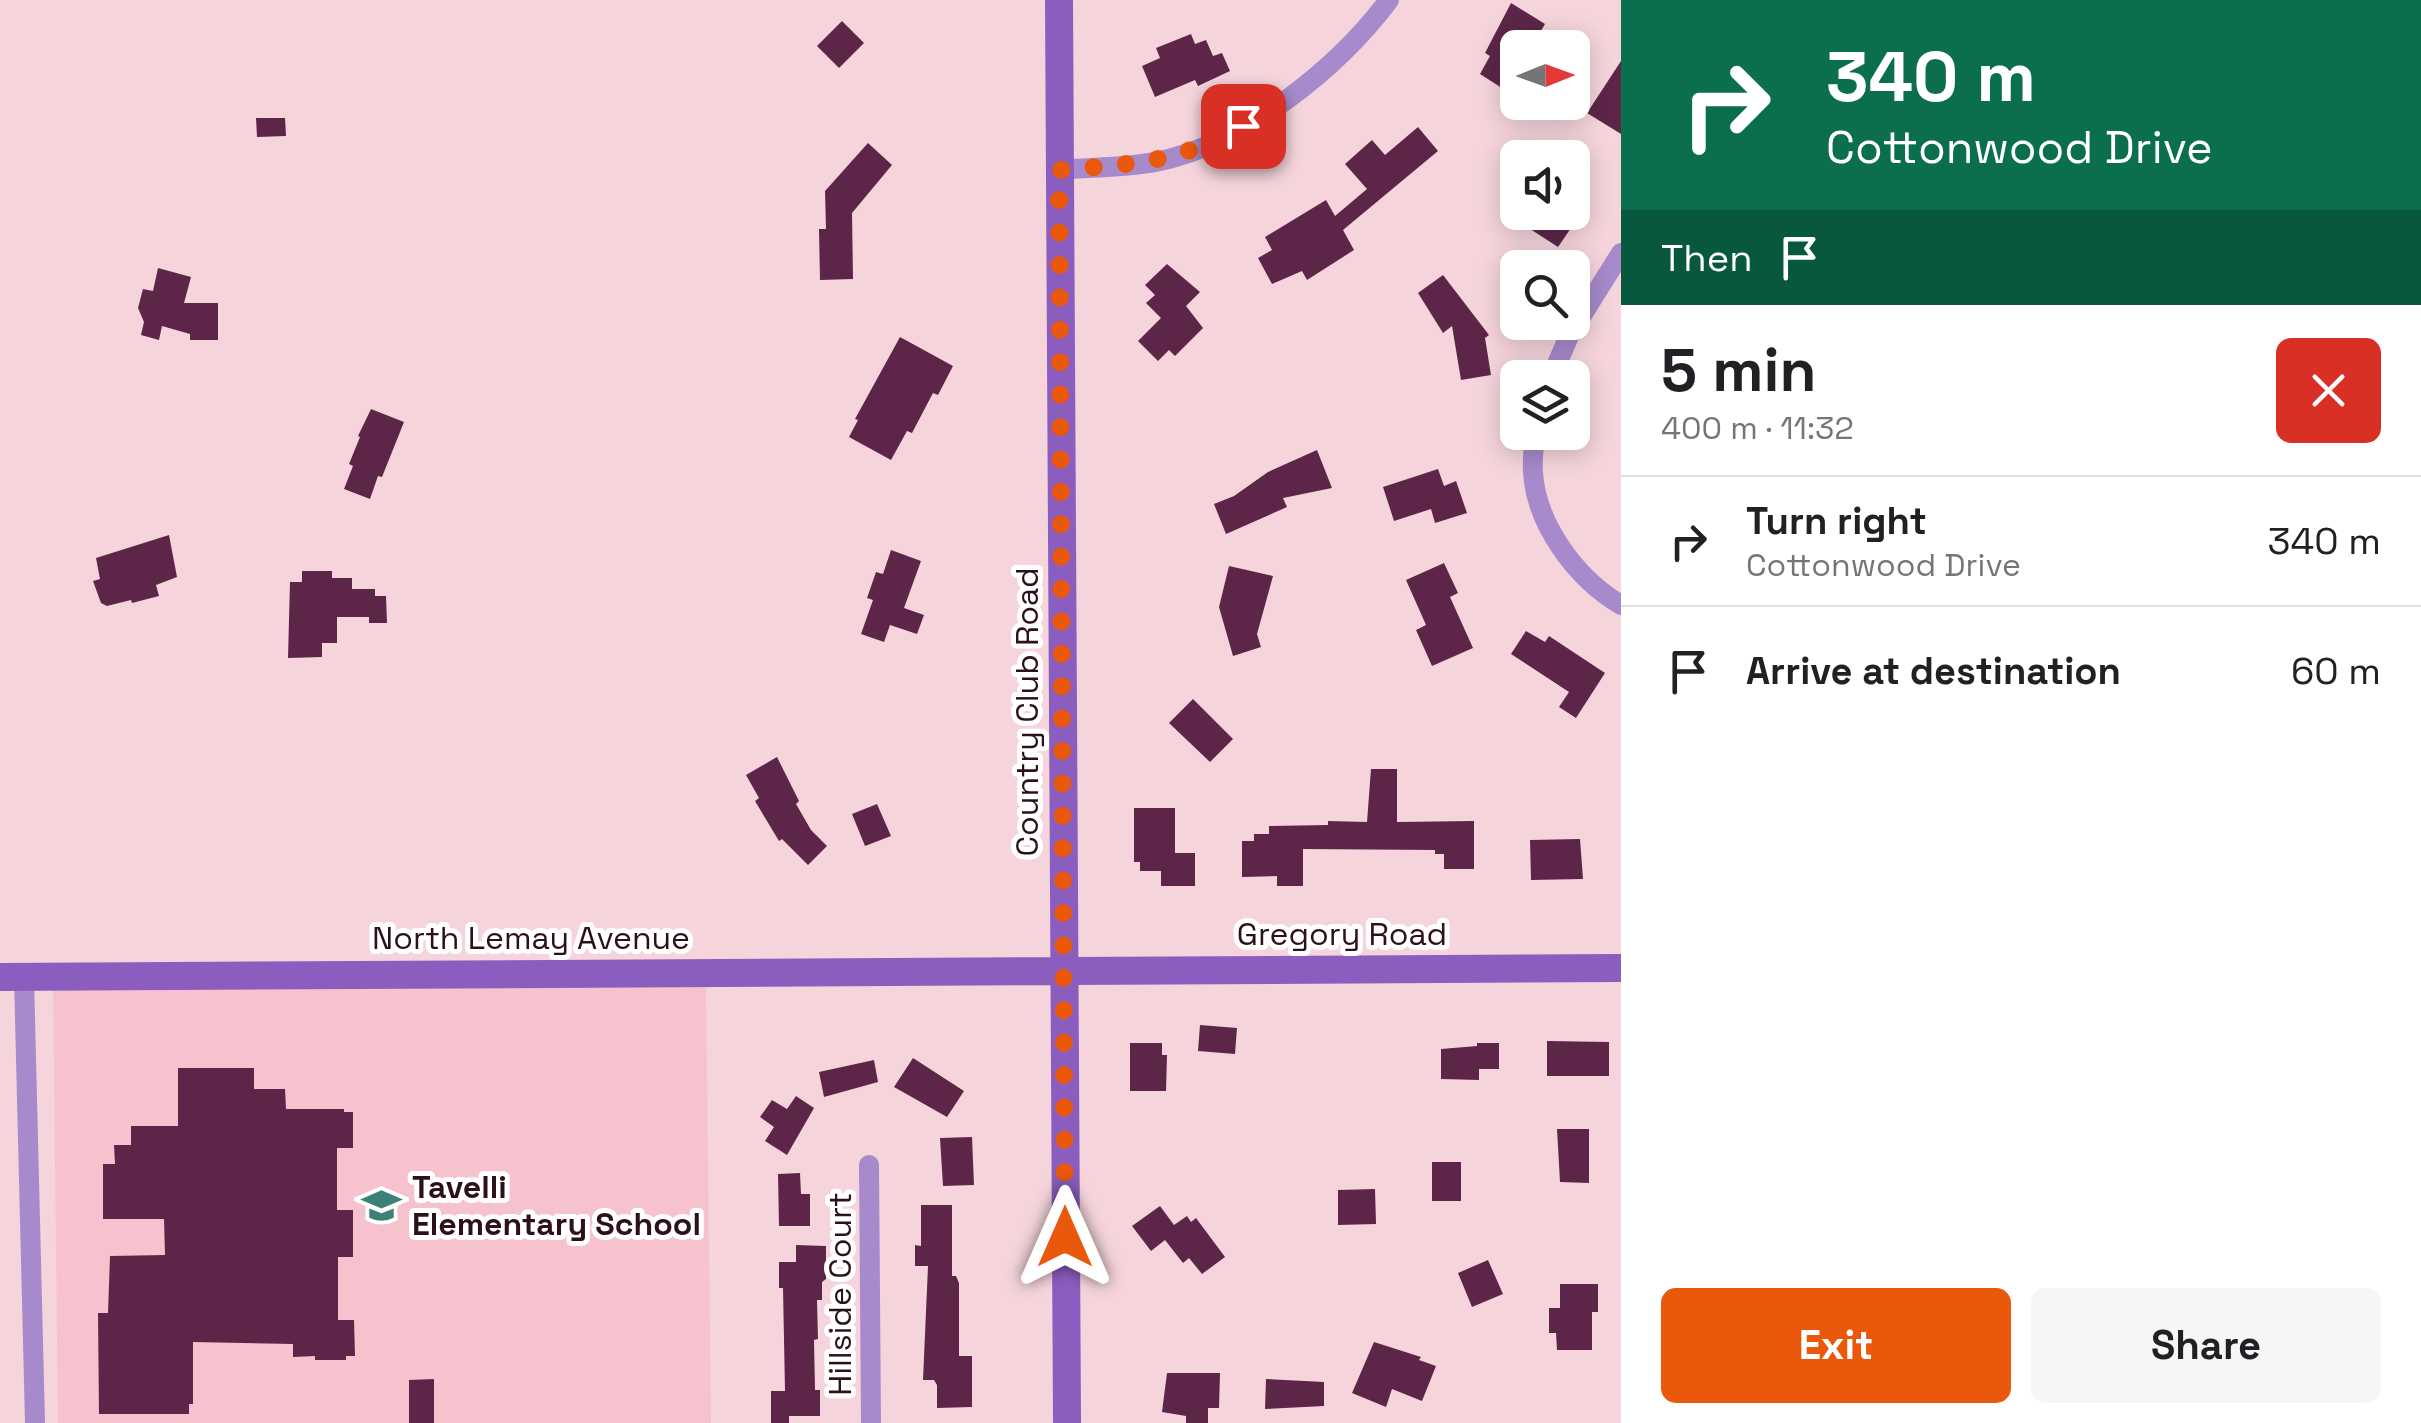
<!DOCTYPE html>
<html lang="en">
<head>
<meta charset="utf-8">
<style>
  :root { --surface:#fff; --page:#f6f6f6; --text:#202124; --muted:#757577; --line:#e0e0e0; --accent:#ea580c }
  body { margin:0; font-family:"Space Grotesk",sans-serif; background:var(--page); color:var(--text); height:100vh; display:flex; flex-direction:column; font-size:38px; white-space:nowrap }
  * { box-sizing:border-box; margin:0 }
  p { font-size:32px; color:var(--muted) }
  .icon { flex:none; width:55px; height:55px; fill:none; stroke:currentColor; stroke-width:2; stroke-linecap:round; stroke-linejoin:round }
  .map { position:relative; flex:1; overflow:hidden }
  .panel { display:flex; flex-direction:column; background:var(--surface); width:800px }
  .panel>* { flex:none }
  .hud { background:#0b6e4f; color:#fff; overflow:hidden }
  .needle { width:65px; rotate:89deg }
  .controls { position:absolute; left:1500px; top:30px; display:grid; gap:20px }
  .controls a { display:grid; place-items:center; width:90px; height:90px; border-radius:15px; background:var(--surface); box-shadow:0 5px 25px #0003; font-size:50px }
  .pin { position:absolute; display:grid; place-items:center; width:85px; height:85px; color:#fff; margin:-42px; border-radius:20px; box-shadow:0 5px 15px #0006 }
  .me { position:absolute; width:110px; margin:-55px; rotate:0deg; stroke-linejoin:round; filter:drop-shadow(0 0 8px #0008) }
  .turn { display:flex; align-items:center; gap:35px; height:210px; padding:0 40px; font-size:45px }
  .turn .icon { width:130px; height:130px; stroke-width:2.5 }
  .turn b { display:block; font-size:70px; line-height:85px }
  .then { display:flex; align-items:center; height:95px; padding:0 40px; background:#0003; gap:20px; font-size:38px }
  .round { display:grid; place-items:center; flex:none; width:105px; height:105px; border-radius:15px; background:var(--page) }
  .head { display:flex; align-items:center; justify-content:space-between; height:170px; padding:0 40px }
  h1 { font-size:60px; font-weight:700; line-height:75px }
  .action { display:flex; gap:20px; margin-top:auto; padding:20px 40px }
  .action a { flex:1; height:115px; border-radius:15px; background:var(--accent); color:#fff; font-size:40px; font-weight:700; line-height:115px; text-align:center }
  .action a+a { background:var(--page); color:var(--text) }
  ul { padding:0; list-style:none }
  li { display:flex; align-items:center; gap:30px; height:130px; padding:0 40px; border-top:2px solid var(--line) }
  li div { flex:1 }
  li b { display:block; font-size:38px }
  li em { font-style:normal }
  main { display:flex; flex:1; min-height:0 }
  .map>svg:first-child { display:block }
  .built { fill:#f6c2cd }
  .building { fill:#5d2649 }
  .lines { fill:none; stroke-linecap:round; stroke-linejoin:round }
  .street { stroke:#a68acb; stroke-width:20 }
  .secondary { stroke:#8b5dbe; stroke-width:28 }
  .route { stroke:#ea580c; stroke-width:18; stroke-dasharray:0 32.4 }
  .labels { text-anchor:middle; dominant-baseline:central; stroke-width:10; stroke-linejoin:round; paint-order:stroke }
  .street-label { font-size:32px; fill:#2c1119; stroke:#fff }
  .poi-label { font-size:32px; font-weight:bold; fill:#2c1119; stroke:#fff; text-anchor:start }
</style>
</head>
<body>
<main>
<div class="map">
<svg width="1621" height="1423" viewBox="0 0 1621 1423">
  <rect width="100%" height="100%" fill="#f5d5db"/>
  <path class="built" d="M 53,985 L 706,987 L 711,1423 L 58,1423 Z"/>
  <path class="building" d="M 1511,3 L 1545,24 L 1531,48 L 1518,48 L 1518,69 L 1505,90 L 1480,74 L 1490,56 L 1485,53 Z
    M 842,21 L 864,43 L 839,68 L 817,46 Z
    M 1191,34 L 1195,44 L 1206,40 L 1213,56 L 1222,53 L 1230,71 L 1198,86 L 1195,80 L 1155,97 L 1142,66 L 1160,58 L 1156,48 Z
    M 1621,61 L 1621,134 L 1587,113 Z
    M 256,118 L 285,118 L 286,136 L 257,137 Z
    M 1418,127 L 1438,151 L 1343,230 L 1354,250 L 1307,280 L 1302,271 L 1272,284 L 1258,258 L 1272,250 L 1265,237 L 1326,200 L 1335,216 L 1367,189 L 1345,164 L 1372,140 L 1385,155 Z
    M 868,143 L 892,165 L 852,213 L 853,279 L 820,280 L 819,229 L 826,229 L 825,191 Z
    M 1532,212 L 1582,212 L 1558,247 L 1524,225 Z
    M 1167,264 L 1200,292 L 1186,306 L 1203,328 L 1175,356 L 1169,350 L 1158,361 L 1138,341 L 1161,318 L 1146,303 L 1155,295 L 1145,285 Z
    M 158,268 L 191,277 L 184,303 L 218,303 L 218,340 L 190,340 L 190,334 L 162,326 L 159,340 L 141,335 L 144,322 L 138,308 L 143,289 L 153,291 Z
    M 1443,275 L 1489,335 L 1485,338 L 1491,375 L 1461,380 L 1452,326 L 1443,333 L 1418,293 Z
    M 900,337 L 953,366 L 938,395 L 933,393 L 912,433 L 907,431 L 891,460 L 849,437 L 858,420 L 855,419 Z
    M 371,409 L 404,422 L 382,477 L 378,476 L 370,499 L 344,489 L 353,466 L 349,464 L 360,437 L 358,436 Z
    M 1317,450 L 1332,488 L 1283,498 L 1287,507 L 1226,534 L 1214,504 L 1234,496 L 1268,472 Z
    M 1438,469 L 1444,486 L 1456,481 L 1467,513 L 1435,523 L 1431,509 L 1394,521 L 1383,487 Z
    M 169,535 L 177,577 L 156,585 L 159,596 L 132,603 L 131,600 L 107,606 L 101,603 L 93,581 L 100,579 L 96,558 Z
    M 891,550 L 921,561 L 904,608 L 924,615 L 917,634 L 890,625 L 884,642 L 861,634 L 873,600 L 867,598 L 876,572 L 883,574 Z
    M 1444,563 L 1458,593 L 1450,597 L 1473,648 L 1432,666 L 1416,630 L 1426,625 L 1406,580 Z
    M 1229,566 L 1273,576 L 1257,634 L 1261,647 L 1233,656 L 1219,607 Z
    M 302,571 L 332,571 L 332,578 L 352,578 L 352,589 L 375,589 L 375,596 L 386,596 L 387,623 L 369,623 L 369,617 L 337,617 L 337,643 L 322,643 L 322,657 L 288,658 L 290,582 L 302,582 Z
    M 1526,631 L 1545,642 L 1549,636 L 1605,673 L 1576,718 L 1559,707 L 1569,692 L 1511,654 Z
    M 1193,699 L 1233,739 L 1210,762 L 1169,723 Z
    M 777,757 L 799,801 L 796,804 L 811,830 L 827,846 L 808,865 L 782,839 L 779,841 L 755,801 L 759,798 L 746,775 Z
    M 1371,769 L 1397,769 L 1397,822 L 1474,821 L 1474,869 L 1444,869 L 1444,854 L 1435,854 L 1435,850 L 1303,849 L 1303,886 L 1277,886 L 1277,876 L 1242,877 L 1242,841 L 1254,841 L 1254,834 L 1269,834 L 1269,826 L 1328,825 L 1328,821 L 1367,822 Z
    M 877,804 L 891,836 L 865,846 L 852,814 Z
    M 1134,808 L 1175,808 L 1175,853 L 1195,853 L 1195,886 L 1161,886 L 1161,871 L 1140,871 L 1140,862 L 1134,862 Z
    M 1580,839 L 1583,879 L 1531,880 L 1530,840 Z
    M 1200,1025 L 1237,1028 L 1235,1054 L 1198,1051 Z
    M 1547,1041 L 1609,1042 L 1609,1076 L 1547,1076 Z
    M 1130,1043 L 1162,1043 L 1162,1055 L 1167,1055 L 1166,1091 L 1130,1091 Z
    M 1477,1043 L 1499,1043 L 1499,1069 L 1479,1069 L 1479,1080 L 1441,1079 L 1441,1049 L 1477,1046 Z
    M 913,1058 L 964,1091 L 947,1117 L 894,1087 Z
    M 874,1060 L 878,1082 L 824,1097 L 819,1072 Z
    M 178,1068 L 254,1068 L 254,1089 L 285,1089 L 286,1109 L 344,1109 L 344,1112 L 353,1112 L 353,1148 L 337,1148 L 337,1210 L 353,1210 L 353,1257 L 338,1257 L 338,1320 L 354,1320 L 355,1356 L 346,1356 L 346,1360 L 315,1360 L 315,1356 L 293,1357 L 293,1344 L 193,1342 L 193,1404 L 189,1404 L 189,1414 L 99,1414 L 98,1313 L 108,1313 L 110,1256 L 165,1255 L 164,1219 L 103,1219 L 103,1164 L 115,1164 L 114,1145 L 131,1145 L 131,1126 L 178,1126 Z
    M 796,1096 L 814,1108 L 787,1155 L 765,1141 L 774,1127 L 760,1117 L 772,1100 L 787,1109 Z
    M 1557,1129 L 1589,1129 L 1589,1183 L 1560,1182 Z
    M 972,1137 L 974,1185 L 943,1186 L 940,1138 Z
    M 1432,1162 L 1461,1162 L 1461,1201 L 1432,1201 Z
    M 800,1173 L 801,1194 L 810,1194 L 810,1226 L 779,1226 L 778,1174 Z
    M 1375,1189 L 1376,1224 L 1338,1225 L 1338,1190 Z
    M 921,1205 L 952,1205 L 952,1276 L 956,1276 L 959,1283 L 959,1356 L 972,1356 L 972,1407 L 937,1408 L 937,1385 L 934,1380 L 923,1380 L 928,1266 L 915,1266 L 915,1245 L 921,1246 Z
    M 1160,1206 L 1174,1225 L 1187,1216 L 1191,1222 L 1196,1218 L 1225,1257 L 1202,1274 L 1189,1258 L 1183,1263 L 1165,1240 L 1151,1251 L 1132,1226 Z
    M 796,1245 L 826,1246 L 826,1279 L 822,1282 L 822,1300 L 817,1300 L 818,1339 L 814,1340 L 815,1390 L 820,1390 L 820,1416 L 789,1416 L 789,1423 L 771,1423 L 771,1391 L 785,1391 L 783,1288 L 779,1288 L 779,1262 L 796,1262 Z
    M 1488,1260 L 1503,1294 L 1472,1307 L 1458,1273 Z
    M 1560,1284 L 1598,1284 L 1598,1312 L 1592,1312 L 1592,1350 L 1557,1350 L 1556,1333 L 1549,1333 L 1549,1308 L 1560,1308 Z
    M 1374,1342 L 1421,1357 L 1419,1360 L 1436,1366 L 1422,1401 L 1392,1389 L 1386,1407 L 1352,1393 Z
    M 1167,1373 L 1220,1373 L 1219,1408 L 1208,1408 L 1208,1423 L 1186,1423 L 1186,1416 L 1162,1412 Z
    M 434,1379 L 434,1423 L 409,1423 L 409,1380 Z
    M 1266,1379 L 1324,1382 L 1324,1406 L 1265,1409 Z"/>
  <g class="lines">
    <path class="street" d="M 1059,170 C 1092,167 1128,168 1160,161 C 1245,143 1338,68 1389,0
      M 1551,378 L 1569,336 L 1621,253
      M 1535,432 C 1534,445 1532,459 1533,472 C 1536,525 1577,579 1621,605
      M 24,977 L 35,1423
      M 869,1165 L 871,1423"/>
    <path class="secondary" d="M 1059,0 L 1067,1423
      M 0,977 L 1621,968"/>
  </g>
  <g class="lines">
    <path class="route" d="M 1065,1237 L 1059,170 C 1131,164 1179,163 1243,126"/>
  </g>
  <defs>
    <symbol id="school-bare" viewBox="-9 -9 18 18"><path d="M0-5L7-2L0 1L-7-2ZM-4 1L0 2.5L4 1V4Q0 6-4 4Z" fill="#3b8178" stroke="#fff" stroke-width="2.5" paint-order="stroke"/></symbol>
  </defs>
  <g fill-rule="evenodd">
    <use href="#school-bare" x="354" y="1178" width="55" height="55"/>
  </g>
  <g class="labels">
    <g class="street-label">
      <text transform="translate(1027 712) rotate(-90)">Country Club Road</text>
      <text x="1342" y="934">Gregory Road</text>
      <text x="531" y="938">North Lemay Avenue</text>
      <text transform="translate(840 1294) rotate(-90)">Hillside Court</text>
    </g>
    <g class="poi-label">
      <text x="412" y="1187">Tavelli<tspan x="412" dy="37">Elementary School</tspan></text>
    </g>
  </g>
</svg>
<div class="controls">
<a><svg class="needle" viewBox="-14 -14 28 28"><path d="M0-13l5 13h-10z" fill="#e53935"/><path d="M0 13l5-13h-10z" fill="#757577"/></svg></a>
<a><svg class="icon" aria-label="sound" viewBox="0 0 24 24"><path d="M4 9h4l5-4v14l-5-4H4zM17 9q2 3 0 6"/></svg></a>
<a><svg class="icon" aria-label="search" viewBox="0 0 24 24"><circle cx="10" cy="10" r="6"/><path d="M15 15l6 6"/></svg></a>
<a><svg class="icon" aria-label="layers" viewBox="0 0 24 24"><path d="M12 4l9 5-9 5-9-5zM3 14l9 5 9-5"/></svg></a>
</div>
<div class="pin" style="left:1243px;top:126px;background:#d93025"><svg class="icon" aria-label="arrive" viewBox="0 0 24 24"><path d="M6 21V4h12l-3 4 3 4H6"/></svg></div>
<svg class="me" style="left:1065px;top:1237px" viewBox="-20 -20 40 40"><path d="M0-17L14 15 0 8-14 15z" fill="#ea580c" stroke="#fff" stroke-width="4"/></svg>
</div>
<section class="panel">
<div class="hud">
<div class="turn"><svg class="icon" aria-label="right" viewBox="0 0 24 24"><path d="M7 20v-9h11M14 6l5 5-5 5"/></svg><div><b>340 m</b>Cottonwood Drive</div></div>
<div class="then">Then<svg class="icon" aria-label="arrive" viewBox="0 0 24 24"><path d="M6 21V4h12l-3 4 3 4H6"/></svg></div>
</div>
<div class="head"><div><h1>5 min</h1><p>400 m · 11:32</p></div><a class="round" style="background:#d93025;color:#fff"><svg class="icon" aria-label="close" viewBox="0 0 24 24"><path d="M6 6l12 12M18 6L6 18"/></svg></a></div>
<ul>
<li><svg class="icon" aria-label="right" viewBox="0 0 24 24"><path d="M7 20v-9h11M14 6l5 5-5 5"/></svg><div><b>Turn right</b><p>Cottonwood Drive</p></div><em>340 m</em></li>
<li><svg class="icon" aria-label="arrive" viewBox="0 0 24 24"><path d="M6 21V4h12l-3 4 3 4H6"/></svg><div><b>Arrive at destination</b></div><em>60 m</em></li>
</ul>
<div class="action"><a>Exit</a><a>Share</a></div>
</section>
</main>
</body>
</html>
